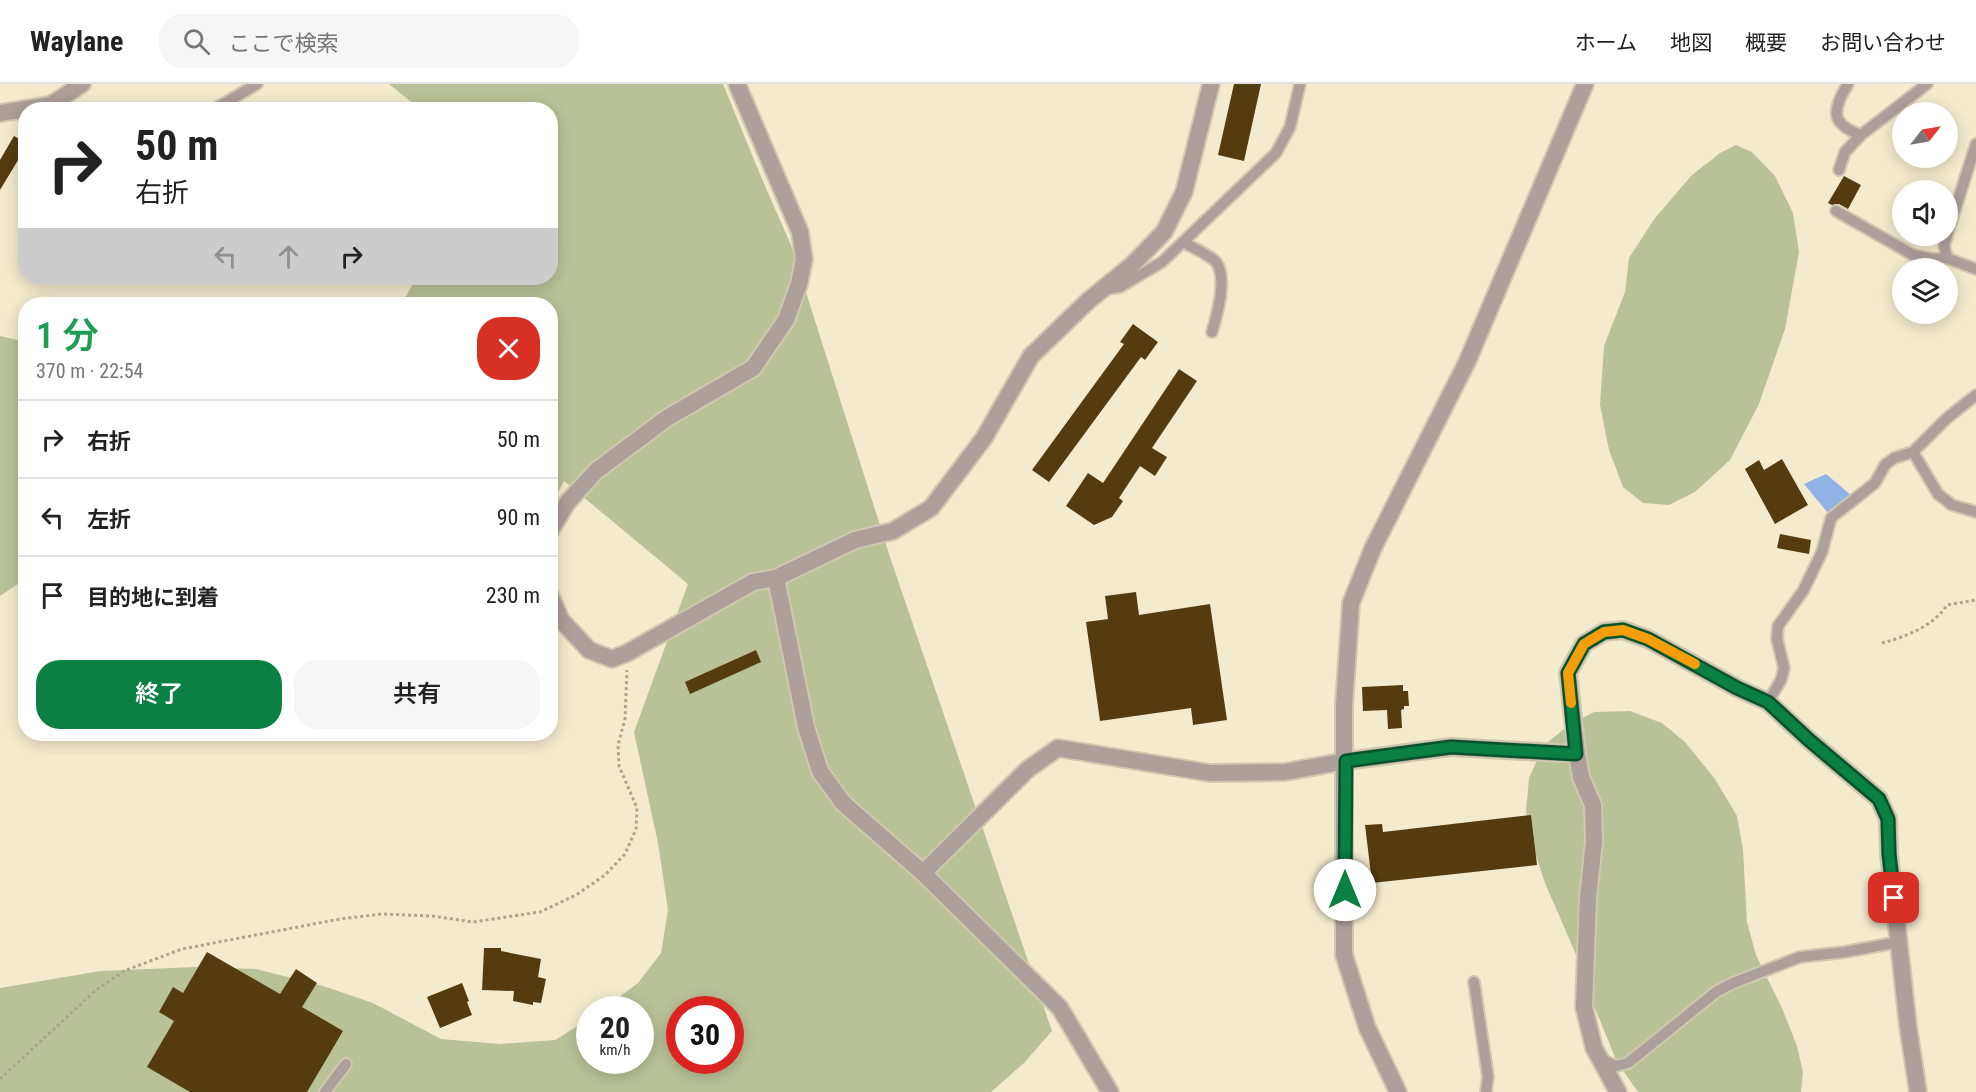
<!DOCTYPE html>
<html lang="ja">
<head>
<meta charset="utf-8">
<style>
  :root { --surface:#fff; --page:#f6f6f6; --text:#222; --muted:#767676; --line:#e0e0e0; --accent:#0b8043 }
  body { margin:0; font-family:"Roboto Condensed","Noto Sans JP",sans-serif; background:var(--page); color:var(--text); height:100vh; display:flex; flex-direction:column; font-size:22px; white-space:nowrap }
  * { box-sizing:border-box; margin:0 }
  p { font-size:20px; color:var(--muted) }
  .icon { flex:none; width:33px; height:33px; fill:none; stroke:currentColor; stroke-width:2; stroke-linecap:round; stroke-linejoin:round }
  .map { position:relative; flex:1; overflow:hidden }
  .drawer { position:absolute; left:18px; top:213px; width:540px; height:444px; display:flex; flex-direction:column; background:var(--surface); border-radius:24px; box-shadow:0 3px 15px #0003 }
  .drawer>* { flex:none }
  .banner { position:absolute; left:18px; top:18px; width:540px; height:183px; border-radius:24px; box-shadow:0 3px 15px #0003; background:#fff; color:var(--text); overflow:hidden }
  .needle { width:39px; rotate:59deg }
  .tools { position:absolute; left:1892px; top:18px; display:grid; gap:12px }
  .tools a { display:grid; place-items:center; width:66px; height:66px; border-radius:50%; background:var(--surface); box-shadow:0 3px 15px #0003; font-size:30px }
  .speed { position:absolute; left:576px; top:912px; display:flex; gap:12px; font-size:30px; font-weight:700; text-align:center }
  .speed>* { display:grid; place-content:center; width:78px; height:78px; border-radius:50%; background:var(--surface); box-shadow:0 3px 15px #0003; line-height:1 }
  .speed small { font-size:15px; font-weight:400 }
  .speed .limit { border:9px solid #d22; background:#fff; color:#111 }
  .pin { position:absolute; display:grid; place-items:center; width:51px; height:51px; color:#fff; margin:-26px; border-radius:12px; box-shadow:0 3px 9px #0006 }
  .me { position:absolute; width:66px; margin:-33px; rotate:0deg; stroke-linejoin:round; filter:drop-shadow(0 0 4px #0008) }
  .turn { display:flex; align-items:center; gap:21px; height:126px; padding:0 18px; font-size:27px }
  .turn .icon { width:78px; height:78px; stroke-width:2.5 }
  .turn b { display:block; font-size:42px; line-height:51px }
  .lanes { display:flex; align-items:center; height:57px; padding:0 18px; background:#0003; justify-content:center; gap:30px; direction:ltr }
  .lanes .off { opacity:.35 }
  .round { display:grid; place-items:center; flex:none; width:63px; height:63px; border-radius:24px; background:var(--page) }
  .overview { display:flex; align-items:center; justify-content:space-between; height:102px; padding:0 18px }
  h1 { font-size:36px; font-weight:600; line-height:45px; color:#1e9e55 }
  .action { display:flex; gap:12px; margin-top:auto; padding:12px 18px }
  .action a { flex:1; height:69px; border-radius:24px; background:var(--accent); color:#fff; font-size:24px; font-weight:600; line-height:69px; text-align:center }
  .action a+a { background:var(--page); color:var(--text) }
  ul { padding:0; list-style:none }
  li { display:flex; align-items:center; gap:18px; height:78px; padding:0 18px; border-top:2px solid var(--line) }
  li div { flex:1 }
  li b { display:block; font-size:22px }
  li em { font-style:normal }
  header { display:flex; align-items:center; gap:36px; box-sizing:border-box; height:84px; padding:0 30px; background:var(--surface); border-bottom:2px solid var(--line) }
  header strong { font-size:28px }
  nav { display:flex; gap:33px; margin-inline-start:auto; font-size:21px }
  .search { width:420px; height:54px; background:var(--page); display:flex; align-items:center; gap:15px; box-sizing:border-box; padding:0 21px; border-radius:24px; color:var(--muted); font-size:22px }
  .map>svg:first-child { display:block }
  .green { fill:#b9c297; fill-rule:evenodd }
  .water { fill:#91b2e6 }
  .building { fill:#543c10 }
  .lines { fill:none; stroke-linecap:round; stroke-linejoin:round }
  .service-casing { stroke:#d0c8ae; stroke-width:14 }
  .minor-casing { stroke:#d0c8ae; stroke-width:20 }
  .path { stroke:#aba38d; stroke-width:3; stroke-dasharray:3 3; stroke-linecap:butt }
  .service { stroke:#ad9f9a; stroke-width:10 }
  .minor { stroke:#ad9f9a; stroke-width:16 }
  .route-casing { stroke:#07532c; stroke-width:15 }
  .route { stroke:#0b8043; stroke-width:10 }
  .slow { stroke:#f59e0b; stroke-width:10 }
</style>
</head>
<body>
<header>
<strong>Waylane</strong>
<div class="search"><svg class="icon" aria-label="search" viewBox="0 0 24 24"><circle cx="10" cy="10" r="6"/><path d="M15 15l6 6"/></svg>ここで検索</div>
<nav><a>ホーム</a><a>地図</a><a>概要</a><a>お問い合わせ</a></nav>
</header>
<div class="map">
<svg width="1976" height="1008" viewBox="0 0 1976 1008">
  <rect width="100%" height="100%" fill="#f4ebce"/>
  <path class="green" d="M 389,0 L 723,0 L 762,95 L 791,161 L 891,476 L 1052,947 L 1024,979 L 991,1008 L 0,1008 L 0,904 L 100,887 L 195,883 L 256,885 L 323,902 L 373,919 L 441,955 L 500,960 L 555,956 L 589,935 L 590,976 L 640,976 L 640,926 L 603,925 L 638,899 L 661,869 L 668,826 L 658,759 L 634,648 L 688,500 L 564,397 L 551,422 L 550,220 L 402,220 L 416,194 L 550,194 L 550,26 L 420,25 ZM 680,926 L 730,926 L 730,976 L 680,976 Z
    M 1736,61 L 1752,68 L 1775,92 L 1793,129 L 1799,168 L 1785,245 L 1759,320 L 1730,376 L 1695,408 L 1669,421 L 1643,419 L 1623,403 L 1609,366 L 1600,321 L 1604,262 L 1625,208 L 1629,174 L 1655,134 L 1692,91 L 1720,69 Z
    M 0,252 L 26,258 L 25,495 L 0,512 Z
    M 1630,627 L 1662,639 L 1685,658 L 1715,695 L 1737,732 L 1743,766 L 1747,838 L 1756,871 L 1782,924 L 1797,962 L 1803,988 L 1801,1008 L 1638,1008 L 1617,978 L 1592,917 L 1574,866 L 1545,799 L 1532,760 L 1526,727 L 1529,694 L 1544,661 L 1568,642 L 1594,628 Z"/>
  <path class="water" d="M 1826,390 L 1852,412 L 1828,429 L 1804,400 Z"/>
  <path class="building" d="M 1234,0 L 1261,0 L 1244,77 L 1218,71 Z
    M 14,52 L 26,59 L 26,63 L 0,106 L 0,76 Z
    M 1844,92 L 1861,101 L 1848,125 L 1839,120 L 1832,121 L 1828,119 Z
    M 1133,240 L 1158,258 L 1145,276 L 1141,273 L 1049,398 L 1032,386 L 1124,260 L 1120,258 Z
    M 1179,285 L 1197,297 L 1152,364 L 1167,373 L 1155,392 L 1140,382 L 1119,414 L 1123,417 L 1112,433 L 1094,441 L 1066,422 L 1088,389 L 1103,399 Z
    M 1782,375 L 1808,421 L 1775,440 L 1745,385 L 1759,376 L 1764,386 Z
    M 1780,450 L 1811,456 L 1809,470 L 1777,464 Z
    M 1136,508 L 1139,531 L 1210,520 L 1227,636 L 1193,641 L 1191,624 L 1100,637 L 1086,538 L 1108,535 L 1105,512 Z
    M 756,566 L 761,578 L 690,610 L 685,598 Z
    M 1403,601 L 1403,607 L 1408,607 L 1409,622 L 1404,622 L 1404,625 L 1401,626 L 1402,644 L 1388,645 L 1387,626 L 1363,627 L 1362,603 Z
    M 1531,731 L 1537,781 L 1372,799 L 1365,741 L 1382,740 L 1383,748 Z
    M 484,864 L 501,864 L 501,867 L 541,875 L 538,893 L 546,895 L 541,919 L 533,918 L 533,921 L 513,917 L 514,907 L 482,906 Z
    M 207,868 L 280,910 L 296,885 L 317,899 L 302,923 L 343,947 L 307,1008 L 190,1008 L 147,983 L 174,937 L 159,928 L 173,903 L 183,909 Z
    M 462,899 L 469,917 L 467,918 L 472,931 L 440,944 L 427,913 Z"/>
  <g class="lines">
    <defs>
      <path id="service" d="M 1848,0 C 1832,26 1830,40 1861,51
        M 213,26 L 257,0
        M 1839,86 L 1845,68 L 1861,51 L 1927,0
        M 1836,127 L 1913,171 L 1932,175 L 1947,174 L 1976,185
        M 1947,151 L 1976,60
        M 1947,152 L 1944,161 L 1947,174
        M 1183,158 C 1191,163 1210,171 1216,178 C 1228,194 1217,231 1212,248
        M 1105,205 L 1120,203 L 1162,178 L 1276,69 L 1290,43 L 1300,0
        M 1913,368 L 1946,335 L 1976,311
        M 1768,618 L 1781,596 L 1784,584 L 1777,555 L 1778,542 L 1803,507 L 1822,468 L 1831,434 L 1875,399 L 1885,381 L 1894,374 L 1913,368 L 1938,410 L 1952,421 L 1976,428
        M 1474,898 L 1488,993 L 1486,1008
        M 1601,975 L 1616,982 L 1628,979 L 1716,908 L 1733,899 L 1800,873 L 1845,868 L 1899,858
        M 325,1008 L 346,980"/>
      <path id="minor" d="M 0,29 L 51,21 L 82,0
        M 550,447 L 567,419 L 596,387 L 667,334 L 753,284 L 786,236 L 799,200 L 804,175 L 800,148 L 737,0
        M 776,494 L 806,643 L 820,687 L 843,719 L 923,789 L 1060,924 L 1110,1008
        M 550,511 L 561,536 L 589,566 L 612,575 L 627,569 L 753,498 L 776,494 L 855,456 L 893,447 L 931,424 L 984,354 L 1031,272 L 1088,217 L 1132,181 L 1164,148 L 1184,108 L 1211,0
        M 923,789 L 1028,685 L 1058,664 L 1210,689 L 1285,688 L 1346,677 L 1451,663 L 1577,670
        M 1398,1008 L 1367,943 L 1344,871 L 1344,621 L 1351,519 L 1373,464 L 1467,278 L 1585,0
        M 1618,1008 L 1594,964 L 1584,923 L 1588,813 L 1594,758 L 1593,721 L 1581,693 L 1577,670 L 1568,589 L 1584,560 L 1604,548 L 1623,546 L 1648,555 L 1737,604 L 1768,618 L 1809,656 L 1879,715 L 1888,735 L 1889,770 L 1908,942 L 1918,1008"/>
    </defs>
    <use href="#service" class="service-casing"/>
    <use href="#minor" class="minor-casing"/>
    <path class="path" d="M 1882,559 C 1905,553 1934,542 1947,521 L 1976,516
      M 0,995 L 96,906 L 124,887 L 182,865 L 340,835 L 382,830 L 432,832 L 473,838 L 540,828 L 576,811 L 605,791 L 625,770 L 636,745 L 637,724 L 619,682 L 618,661 L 625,635 L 627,586"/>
    <use href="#service" class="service"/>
    <use href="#minor" class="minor"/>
  </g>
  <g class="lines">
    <defs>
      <path id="route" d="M 1345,806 L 1346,677 L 1451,663 L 1576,670 L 1568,589 L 1584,560 L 1604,548 L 1623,546 L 1648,555 L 1737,604 L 1768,618 L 1809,656 L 1879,715 L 1888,735 L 1889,770 L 1894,814"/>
    </defs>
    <use href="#route" class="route-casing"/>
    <use href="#route" class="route"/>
    <path class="slow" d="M 1571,619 L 1568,589 L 1584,560 L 1604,548 L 1623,546 L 1648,555 L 1695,580"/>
  </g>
</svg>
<div class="tools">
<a><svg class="needle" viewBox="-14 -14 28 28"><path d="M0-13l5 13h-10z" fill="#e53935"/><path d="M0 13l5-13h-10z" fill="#767676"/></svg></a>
<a><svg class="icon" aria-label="sound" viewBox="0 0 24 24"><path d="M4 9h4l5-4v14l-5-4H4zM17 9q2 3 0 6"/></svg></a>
<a><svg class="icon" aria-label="layers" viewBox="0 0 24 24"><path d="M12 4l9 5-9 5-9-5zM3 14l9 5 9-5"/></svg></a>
</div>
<div class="speed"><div>20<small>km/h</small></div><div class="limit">30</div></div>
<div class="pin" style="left:1894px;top:814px;background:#d93025"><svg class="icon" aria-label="arrive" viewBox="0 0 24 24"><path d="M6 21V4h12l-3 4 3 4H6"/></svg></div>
<svg class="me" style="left:1345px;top:806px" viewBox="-20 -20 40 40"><circle r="19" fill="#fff"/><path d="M0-13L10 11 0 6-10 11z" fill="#0b8043"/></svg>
<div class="banner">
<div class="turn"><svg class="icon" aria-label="right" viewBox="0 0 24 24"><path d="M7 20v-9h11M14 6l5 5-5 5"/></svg><div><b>50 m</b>右折</div></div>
<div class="lanes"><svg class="icon off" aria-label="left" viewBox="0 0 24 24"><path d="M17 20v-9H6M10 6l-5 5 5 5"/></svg><svg class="icon off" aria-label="ahead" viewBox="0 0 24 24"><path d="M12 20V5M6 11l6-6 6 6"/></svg><svg class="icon" aria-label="right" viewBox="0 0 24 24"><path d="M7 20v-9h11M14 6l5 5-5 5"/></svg></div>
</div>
<section class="drawer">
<div class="overview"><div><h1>1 分</h1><p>370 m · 22:54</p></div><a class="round" style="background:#d93025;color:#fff"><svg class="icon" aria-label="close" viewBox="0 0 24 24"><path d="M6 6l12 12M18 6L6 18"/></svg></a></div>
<ul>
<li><svg class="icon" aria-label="right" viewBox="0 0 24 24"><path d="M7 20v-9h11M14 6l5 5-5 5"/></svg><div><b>右折</b></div><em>50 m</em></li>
<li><svg class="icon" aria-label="left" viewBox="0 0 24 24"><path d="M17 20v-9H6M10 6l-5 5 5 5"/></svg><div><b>左折</b></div><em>90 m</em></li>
<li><svg class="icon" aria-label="arrive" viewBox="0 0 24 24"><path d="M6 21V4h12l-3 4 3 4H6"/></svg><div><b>目的地に到着</b></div><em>230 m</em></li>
</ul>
<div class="action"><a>終了</a><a>共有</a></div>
</section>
</div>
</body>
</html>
